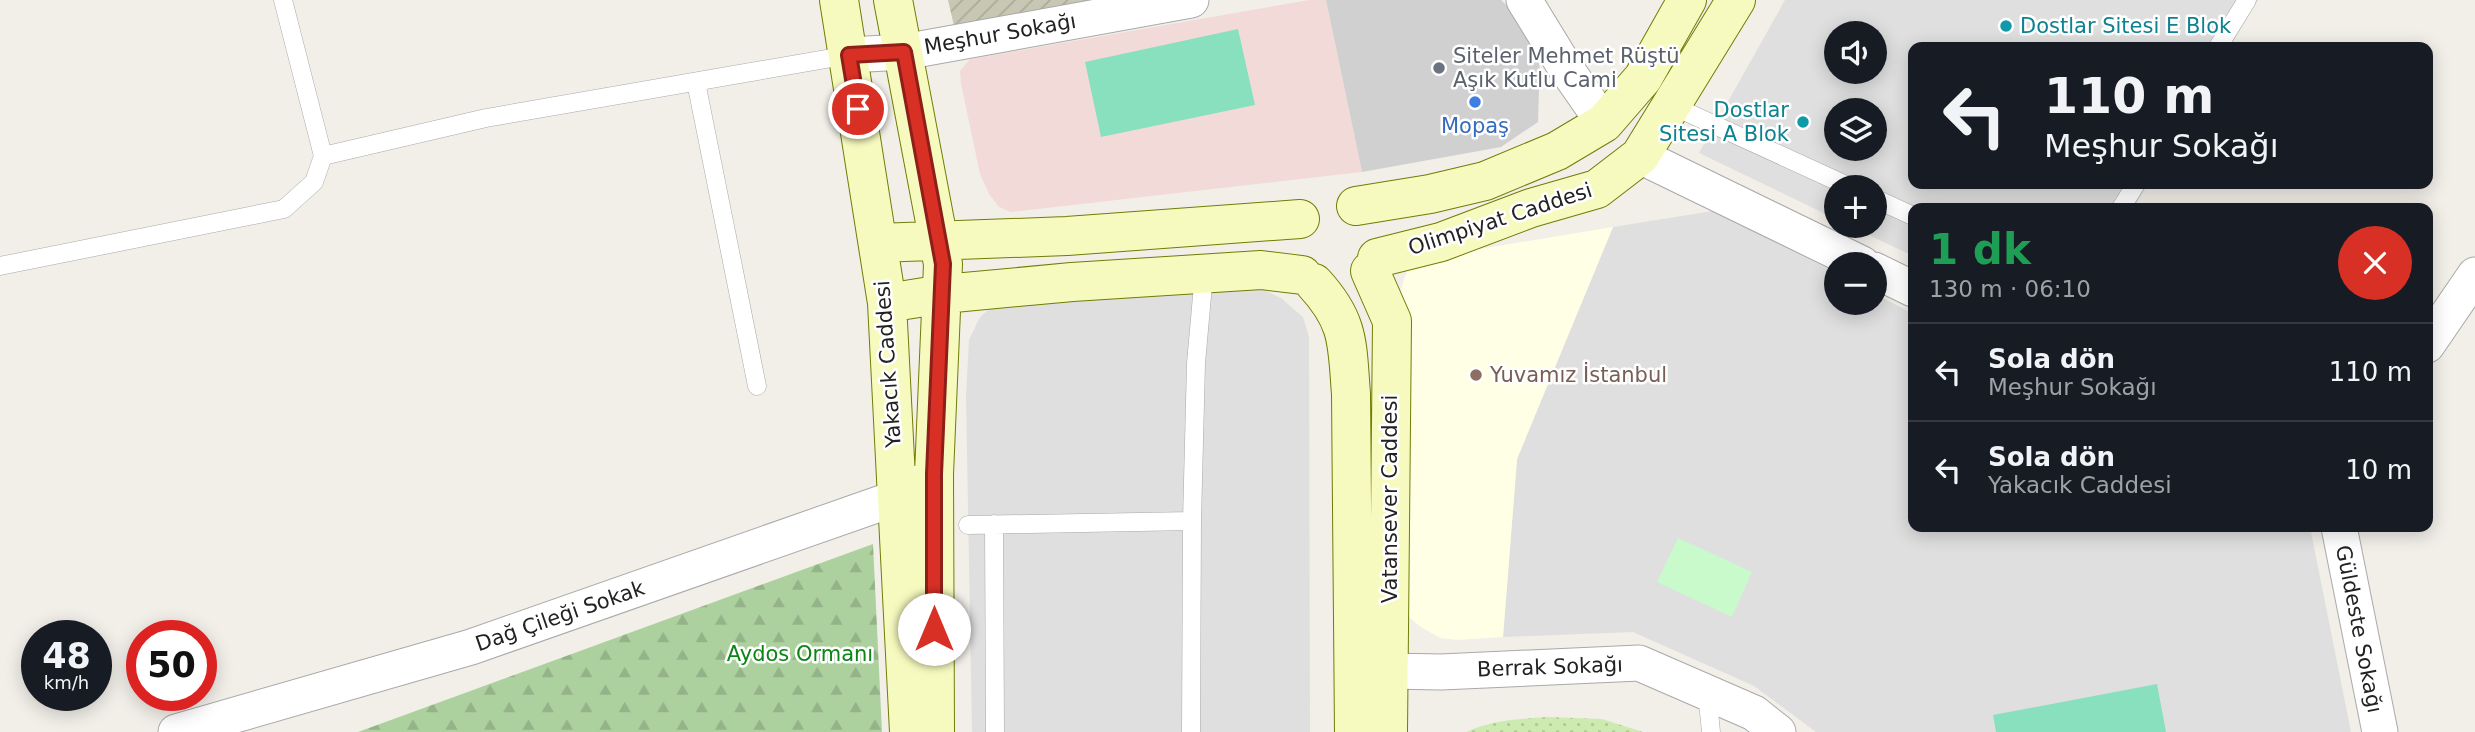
<!DOCTYPE html>
<html lang="tr">
<head>
<meta charset="utf-8">
<style>
  :root { --surface:#171b24; --page:#20242c; --text:#f1f3f6; --muted:#9ea1a6; --line:#363941 }
  body { margin:0; font-family:"DejaVu Sans",sans-serif; background:var(--page); color:var(--text); height:100vh; display:flex; flex-direction:column; font-size:26px; white-space:nowrap }
  * { box-sizing:border-box; margin:0 }
  p { font-size:23px; color:var(--muted) }
  .icon { flex:none; width:38px; height:38px; fill:none; stroke:currentColor; stroke-width:2; stroke-linecap:round; stroke-linejoin:round }
  .map { position:relative; flex:1; overflow:hidden }
  .panel { position:absolute; left:1908px; top:203px; width:525px; height:329px; display:flex; flex-direction:column; background:var(--surface); border-radius:14px; box-shadow:0 4px 18px #0003 }
  .panel>* { flex:none }
  .guide { position:absolute; left:1908px; top:42px; width:525px; height:147px; border-radius:14px; box-shadow:0 4px 18px #0003; background:#171b24; color:var(--text); overflow:hidden }
  .buttons { position:absolute; left:1824px; top:21px; display:grid; gap:14px }
  .buttons a { display:grid; place-items:center; width:63px; height:63px; border-radius:50%; background:var(--surface); box-shadow:0 4px 18px #0003; font-size:35px }
  .speed { position:absolute; left:21px; top:620px; display:flex; gap:14px; font-size:35px; font-weight:700; text-align:center }
  .speed>* { display:grid; place-content:center; width:91px; height:91px; border-radius:50%; background:var(--surface); box-shadow:0 4px 18px #0003; line-height:1 }
  .speed small { font-size:18px; font-weight:400 }
  .speed .limit { border:10px solid #d22; background:#fff; color:#111 }
  .pin { position:absolute; display:grid; place-items:center; width:60px; height:60px; color:#fff; margin:-30px; border:4px solid #fff; border-radius:50%; box-shadow:0 2px 7px #0007 }
  .me { position:absolute; width:77px; margin:-38px; rotate:0deg; stroke-linejoin:round; filter:drop-shadow(0 0 5px #0008) }
  .turn { display:flex; align-items:center; gap:24px; height:147px; padding:0 21px; font-size:32px }
  .turn .icon { width:91px; height:91px; stroke-width:2.5 }
  .turn b { display:block; font-size:49px; line-height:60px }
  .round { display:grid; place-items:center; flex:none; width:74px; height:74px; border-radius:37px; background:var(--page) }
  .headline { display:flex; align-items:center; justify-content:space-between; height:119px; padding:0 21px }
  h1 { font-size:42px; font-weight:700; line-height:52px; color:#1e9e55 }
  ul { padding:0; list-style:none }
  li { display:flex; align-items:center; gap:21px; height:98px; padding:0 21px; border-top:2px solid var(--line) }
  li div { flex:1 }
  li b { display:block; font-size:26px }
  li em { font-style:normal }
  .map>svg:first-child { display:block }
  .residential { fill:#e0dfdf; fill-rule:evenodd }
  .commercial { fill:#f2dad9 }
  .education { fill:#ffffe5 }
  .religious { fill:#d0d0d0 }
  .construction { fill:url(#construction-furrows) }
  .grass { fill:url(#grass-dots) }
  .forest { fill:url(#forest-firs) }
  .park { fill:#c8facc }
  .pitch { fill:#88e0be }
  .lines { fill:none; stroke-linecap:round; stroke-linejoin:round }
  .service-casing { stroke:#a9a9a9; stroke-width:19 }
  .minor-casing { stroke:#a9a9a9; stroke-width:37 }
  .secondary-casing { stroke:#707d05; stroke-width:40 }
  .service { stroke:#fff; stroke-width:18 }
  .minor { stroke:#fff; stroke-width:35 }
  .secondary { stroke:#f7fabf; stroke-width:38 }
  .route-casing { stroke:#8d1f18; stroke-width:18 }
  .route { stroke:#d93025; stroke-width:12 }
  .culture-dot { fill:#0f9aa8; stroke:#fff; stroke-width:2.5 }
  .worship-dot { fill:#6b7280; stroke:#fff; stroke-width:2.5 }
  .shop-dot { fill:#3f7fe0; stroke:#fff; stroke-width:2.5 }
  .education-dot { fill:#8d6e63; stroke:#fff; stroke-width:2.5 }
  .labels { text-anchor:middle; dominant-baseline:central; stroke-width:5; stroke-linejoin:round; paint-order:stroke }
  .culture-label { font-size:21px; fill:#0d838f; stroke:#fff; text-anchor:start }
  .street-label { font-size:21px; fill:#222; stroke:#fff }
  .worship-label { font-size:21px; fill:#5b616d; stroke:#fff; text-anchor:start }
  .shop-label { font-size:21px; fill:#366cbe; stroke:#fff }
  .education-label { font-size:21px; fill:#785e54; stroke:#fff; text-anchor:start }
  .park-label { font-size:21px; fill:#0c8416; stroke:#fff }
</style>
</head>
<body>
<div class="map">
<svg width="2475" height="732" viewBox="0 0 2475 732">
  <defs>
    <pattern id="construction-furrows" width="10" height="10" patternUnits="userSpaceOnUse" patternTransform="scale(1.75)"><rect width="10" height="10" fill="#c7c7b4"/><path d="M-1 1l2-2M0 10L10 0M9 11l2-2" fill="none" stroke="#abab9a"/></pattern>
    <pattern id="grass-dots" width="8" height="8" patternUnits="userSpaceOnUse" patternTransform="scale(1.75)"><rect width="8" height="8" fill="#cdebb0"/><path d="M2 2h.1M6 6h.1" fill="none" stroke="#b0c997" stroke-width="1.8" stroke-linecap="round"/></pattern>
    <pattern id="forest-firs" width="22" height="20" patternUnits="userSpaceOnUse" patternTransform="scale(1.75)"><rect width="22" height="20" fill="#add19e"/><path d="M5 1l3.5 6h-7zM16 11l3.5 6h-7z" fill="#95b388"/></pattern>
  </defs>
  <rect width="100%" height="100%" fill="#f2efe9"/>
  <path class="residential" d="M 1785,0 L 2258,0 L 2230,47 L 1913,47 L 1913,184 L 2148,184 L 2134,208 L 1913,208 L 1913,256 L 1850,226 L 1874,226 L 1874,187 L 1836,187 L 1836,219 L 1699,153 ZM 1836,33 L 1874,33 L 1874,72 L 1836,72 ZM 1836,110 L 1874,110 L 1874,149 L 1836,149 Z
    M 1719,210 L 1836,273 L 1836,303 L 1874,303 L 1874,293 L 1913,314 L 1913,527 L 2310,527 L 2351,732 L 1816,732 L 1754,686 L 1633,632 L 1503,637 L 1517,459 L 1613,227 Z
    M 1260,288 L 1281,298 L 1303,317 L 1309,337 L 1310,732 L 972,732 L 966,396 L 969,340 L 980,317 L 998,302 Z"/>
  <path class="commercial" d="M 1309,0 L 1326,0 L 1362,172 L 1011,212 L 999,207 L 989,194 L 980,174 L 961,84 L 960,71 L 970,59 Z"/>
  <path class="education" d="M 1613,227 L 1517,459 L 1503,637 L 1457,640 L 1440,638 L 1421,627 L 1410,618 L 1402,601 L 1401,290 L 1404,279 L 1408,269 L 1437,256 Z"/>
  <path class="religious" d="M 1326,0 L 1501,0 L 1525,23 L 1540,55 L 1538,122 L 1501,147 L 1362,172 Z"/>
  <path class="construction" d="M 948,0 L 1090,0 L 954,26 Z"/>
  <path class="grass" d="M 1547,717 L 1602,719 L 1643,732 L 1466,732 C 1492,720 1519,719 1547,717 Z"/>
  <path class="forest" d="M 873,544 L 882,732 L 358,732 Z"/>
  <path class="park" d="M 1678,538 L 1752,572 L 1732,617 L 1657,582 Z"/>
  <path class="pitch" d="M 1238,29 L 1255,105 L 1101,137 L 1085,62 Z
    M 2157,684 L 2166,732 L 1996,732 L 1993,715 Z"/>
  <g class="lines">
    <defs>
      <path id="service" d="M 2218,47 L 2247,0
        M 696,82 L 757,386
        M 1671,105 L 1850,187
        M 323,156 L 486,118 L 849,55
        M 1874,198 L 1913,216
        M 2121,208 L 2136,184
        M 0,266 L 284,209 L 314,182 L 323,156 L 283,0
        M 1192,521 L 1196,363 L 1204,274
        M 994,524 L 995,732
        M 968,525 L 1192,521 L 1191,732
        M 1707,692 L 1711,732"/>
      <path id="minor" d="M 1524,0 L 1565,67 L 1604,123
        M 849,55 L 904,52 L 1191,0
        M 1640,156 L 1862,264
        M 1874,270 L 1913,289
        M 2427,345 L 2475,275
        M 2339,527 L 2380,732
        M 1389,671 L 1441,672 L 1639,663 L 1754,713 L 1778,732
        M 176,732 L 471,647 L 896,498 L 919,483"/>
      <path id="secondary" d="M 839,0 L 887,303 L 909,732
        M 893,0 L 943,264 L 934,474 L 935,732
        M 1356,206 L 1430,194 L 1485,181 L 1557,151 L 1604,123 L 1643,78 L 1687,0
        M 878,243 L 1067,236 L 1300,219
        M 1377,258 L 1441,242 L 1531,208 L 1597,189 L 1640,156 L 1736,0
        M 1370,271 L 1392,321 L 1388,732
        M 1314,283 C 1350,322 1347,344 1351,394 L 1354,732
        M 887,303 L 943,294 L 1072,282 L 1261,270 L 1302,275"/>
    </defs>
    <use href="#service" class="service-casing"/>
    <use href="#minor" class="minor-casing"/>
    <use href="#secondary" class="secondary-casing"/>
    <use href="#service" class="service"/>
    <use href="#minor" class="minor"/>
    <use href="#secondary" class="secondary"/>
  </g>
  <g class="lines">
    <defs>
      <path id="route" d="M 858,109 L 849,55 L 904,52 L 943,264 L 934,474 L 934,629"/>
    </defs>
    <use href="#route" class="route-casing"/>
    <use href="#route" class="route"/>
  </g>
  <g class="culture-dot">
    <circle cx="2006" cy="26" r="7"/>
    <circle cx="1803" cy="122" r="7"/>
  </g>
  <circle class="worship-dot" cx="1439" cy="68" r="7"/>
  <circle class="shop-dot" cx="1475" cy="102" r="7"/>
  <circle class="education-dot" cx="1476" cy="375" r="7"/>
  <g class="labels">
    <g class="culture-label">
      <text x="2020" y="26">Dostlar Sitesi E Blok</text>
      <text x="1789" y="110" text-anchor="end">Dostlar<tspan x="1789" dy="24">Sitesi A Blok</tspan></text>
    </g>
    <g class="street-label">
      <text transform="translate(1000 34) rotate(-10)">Meşhur Sokağı</text>
      <text transform="translate(1500 219) rotate(-18)">Olimpiyat Caddesi</text>
      <text transform="translate(888 364) rotate(-94)">Yakacık Caddesi</text>
      <text transform="translate(1390 499) rotate(-90)">Vatansever Caddesi</text>
      <text transform="translate(560 616) rotate(-19)">Dağ Çileği Sokak</text>
      <text transform="translate(2359 629) rotate(79)">Güldeste Sokağı</text>
      <text transform="translate(1550 667) rotate(-2)">Berrak Sokağı</text>
    </g>
    <g class="worship-label">
      <text x="1453" y="56">Siteler Mehmet Rüştü<tspan x="1453" dy="24">Aşık Kutlu Cami</tspan></text>
    </g>
    <g class="shop-label">
      <text x="1475" y="126">Mopaş</text>
    </g>
    <g class="education-label">
      <text x="1490" y="375">Yuvamız İstanbul</text>
    </g>
    <g class="park-label">
      <text x="800" y="654">Aydos Ormanı</text>
    </g>
  </g>
</svg>
<div class="buttons">
<a><svg class="icon" aria-label="sound" viewBox="0 0 24 24"><path d="M4 9h4l5-4v14l-5-4H4zM17 9q2 3 0 6"/></svg></a>
<a><svg class="icon" aria-label="layers" viewBox="0 0 24 24"><path d="M12 4l9 5-9 5-9-5zM3 14l9 5 9-5"/></svg></a>
<a>+</a>
<a>−</a>
</div>
<div class="speed"><div>48<small>km/h</small></div><div class="limit">50</div></div>
<div class="pin" style="left:858px;top:109px;background:#d93025"><svg class="icon" aria-label="arrive" viewBox="0 0 24 24"><path d="M6 21V4h12l-3 4 3 4H6"/></svg></div>
<svg class="me" style="left:934px;top:629px" viewBox="-20 -20 40 40"><circle r="19" fill="#fff"/><path d="M0-13L10 11 0 6-10 11z" fill="#d93025"/></svg>
<div class="guide">
<div class="turn"><svg class="icon" aria-label="left" viewBox="0 0 24 24"><path d="M17 20v-9H6M10 6l-5 5 5 5"/></svg><div><b>110 m</b>Meşhur Sokağı</div></div>
</div>
<section class="panel">
<div class="headline"><div><h1>1 dk</h1><p>130 m · 06:10</p></div><a class="round" style="background:#d93025;color:#fff"><svg class="icon" aria-label="close" viewBox="0 0 24 24"><path d="M6 6l12 12M18 6L6 18"/></svg></a></div>
<ul>
<li><svg class="icon" aria-label="left" viewBox="0 0 24 24"><path d="M17 20v-9H6M10 6l-5 5 5 5"/></svg><div><b>Sola dön</b><p>Meşhur Sokağı</p></div><em>110 m</em></li>
<li><svg class="icon" aria-label="left" viewBox="0 0 24 24"><path d="M17 20v-9H6M10 6l-5 5 5 5"/></svg><div><b>Sola dön</b><p>Yakacık Caddesi</p></div><em>10 m</em></li>
</ul>
</section>
</div>
</body>
</html>
